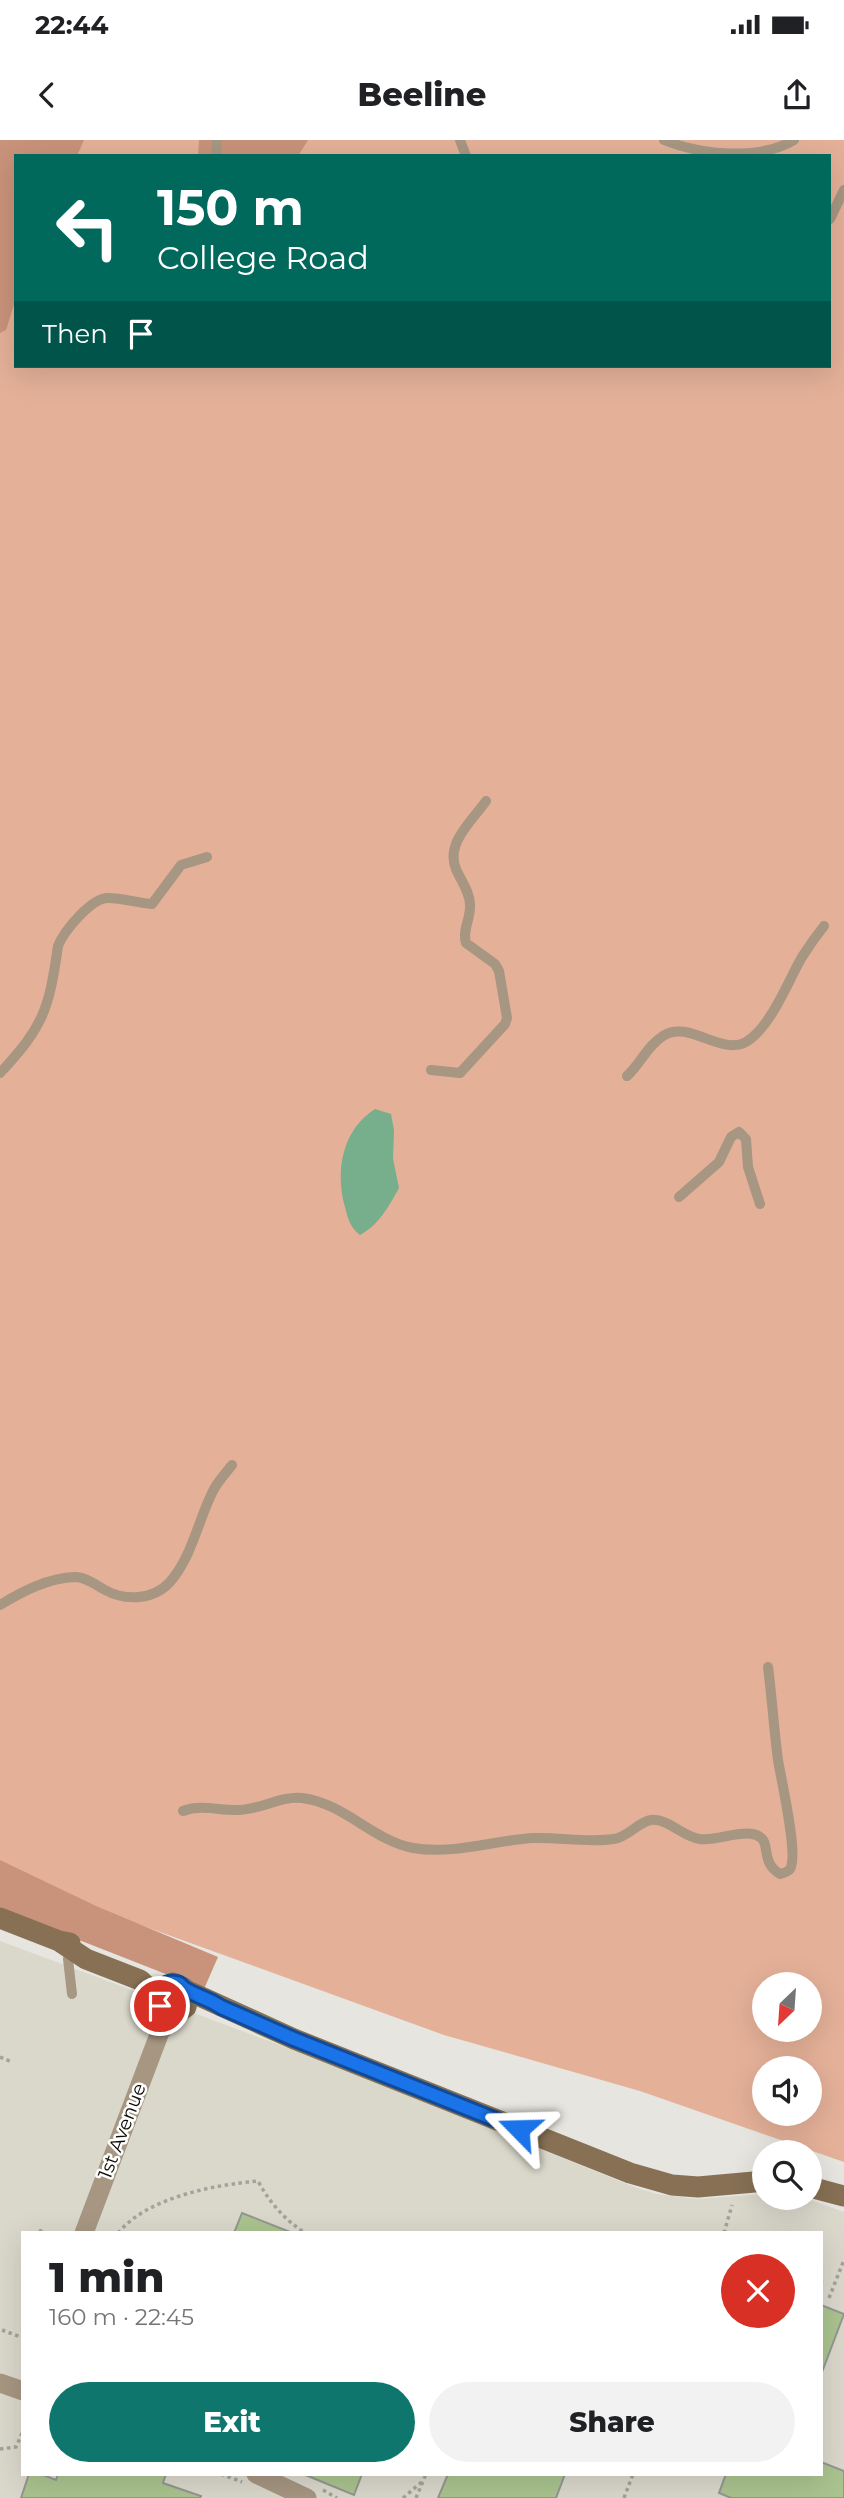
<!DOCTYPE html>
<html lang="en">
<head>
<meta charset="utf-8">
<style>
  :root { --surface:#fff; --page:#f2f2f2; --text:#202124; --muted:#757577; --accent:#0f766e }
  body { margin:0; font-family:Montserrat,sans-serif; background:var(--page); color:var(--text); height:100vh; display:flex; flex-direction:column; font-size:26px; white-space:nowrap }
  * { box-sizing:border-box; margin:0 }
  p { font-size:23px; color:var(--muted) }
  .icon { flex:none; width:38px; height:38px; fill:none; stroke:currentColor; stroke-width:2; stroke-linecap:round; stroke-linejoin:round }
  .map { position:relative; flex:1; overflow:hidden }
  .sheet { position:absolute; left:21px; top:2091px; width:802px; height:245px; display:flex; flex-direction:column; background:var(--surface); border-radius:0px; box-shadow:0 7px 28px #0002 }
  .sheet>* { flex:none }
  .guide { position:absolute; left:14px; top:14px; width:817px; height:214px; border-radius:0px; box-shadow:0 7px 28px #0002; background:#00695c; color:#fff; overflow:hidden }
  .needle { width:46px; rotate:205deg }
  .fabs { position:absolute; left:752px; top:1832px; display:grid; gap:14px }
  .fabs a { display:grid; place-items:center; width:70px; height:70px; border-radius:50%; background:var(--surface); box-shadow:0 7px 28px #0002; font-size:35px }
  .pin { position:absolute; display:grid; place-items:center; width:60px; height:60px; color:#fff; margin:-30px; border:4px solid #fff; border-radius:50%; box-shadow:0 2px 7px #0007 }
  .me { position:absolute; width:77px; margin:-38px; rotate:292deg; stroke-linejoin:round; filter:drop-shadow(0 0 5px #0008) }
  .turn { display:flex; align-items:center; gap:24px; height:147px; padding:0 28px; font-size:32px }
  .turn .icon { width:91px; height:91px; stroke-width:2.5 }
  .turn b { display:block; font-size:49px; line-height:60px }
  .then { display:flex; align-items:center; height:66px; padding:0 28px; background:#0003; gap:14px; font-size:26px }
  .round { display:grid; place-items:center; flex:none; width:74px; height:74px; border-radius:37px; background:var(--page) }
  .head { display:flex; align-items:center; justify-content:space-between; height:119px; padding:0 28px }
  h1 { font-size:42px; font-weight:800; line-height:52px }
  .action { display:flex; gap:14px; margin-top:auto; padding:14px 28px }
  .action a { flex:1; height:80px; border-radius:42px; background:var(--accent); color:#fff; font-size:28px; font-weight:800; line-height:80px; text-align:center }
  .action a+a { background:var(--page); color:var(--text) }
  .status { display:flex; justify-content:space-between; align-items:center; height:49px; padding:0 35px; background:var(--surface); direction:ltr }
  .status svg { height:19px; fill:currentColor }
  header { display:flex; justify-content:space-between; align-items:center; height:91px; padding:0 28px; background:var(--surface); font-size:32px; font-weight:800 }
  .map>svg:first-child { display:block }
  .built { fill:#dad8cb; fill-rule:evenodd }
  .green { fill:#e4b098; fill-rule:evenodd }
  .forest { fill:#c9927a }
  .water { fill:#77ae8c }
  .building { fill:#aac38f; stroke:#949691; stroke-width:2 }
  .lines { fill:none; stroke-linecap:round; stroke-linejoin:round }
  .path { stroke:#a3a29d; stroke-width:3.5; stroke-dasharray:3.5 3.5; stroke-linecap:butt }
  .lane { stroke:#a69682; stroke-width:10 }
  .street { stroke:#a69682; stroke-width:19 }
  .secondary { stroke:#877053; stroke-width:21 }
  .route-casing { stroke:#114b97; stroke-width:18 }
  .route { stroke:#1a73e8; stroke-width:12 }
  .labels { text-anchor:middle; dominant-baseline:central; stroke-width:5; stroke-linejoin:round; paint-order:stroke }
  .street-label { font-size:19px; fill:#0c0b09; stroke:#fffffe }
</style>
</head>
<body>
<div class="status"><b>22:44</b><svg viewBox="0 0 49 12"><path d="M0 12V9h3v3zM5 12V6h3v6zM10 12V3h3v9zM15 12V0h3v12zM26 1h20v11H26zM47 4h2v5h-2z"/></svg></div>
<header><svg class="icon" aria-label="back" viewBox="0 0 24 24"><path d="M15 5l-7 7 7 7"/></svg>Beeline<svg class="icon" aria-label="share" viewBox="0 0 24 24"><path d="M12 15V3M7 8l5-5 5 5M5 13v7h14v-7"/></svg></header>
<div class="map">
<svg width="844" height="2358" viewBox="0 0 844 2358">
  <rect width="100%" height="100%" fill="#e6e5df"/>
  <path class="built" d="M 0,1801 L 312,1917 L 637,2048 L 657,2054 L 697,2059 L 765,2054 L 765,2058 L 805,2058 L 844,2072 L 844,2358 L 0,2358 ZM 23,2093 L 821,2093 L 821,2334 L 23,2334 Z"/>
  <path class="green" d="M 0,0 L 844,0 L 844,2022 L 640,1951 L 444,1895 L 0,1734 ZM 16,16 L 830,16 L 830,226 L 16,226 ZM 765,1844 L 810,1844 L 810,1890 L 765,1890 ZM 765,1928 L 810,1928 L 810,1974 L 765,1974 Z"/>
  <path class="forest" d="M 0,0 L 84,0 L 77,16 L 16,16 L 16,158 L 6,190 L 0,193 Z
    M 199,0 L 308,0 L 298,16 L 198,16 Z
    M 0,1720 L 96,1766 L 218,1817 L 204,1849 L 0,1769 Z"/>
  <path class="water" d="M 375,969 L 391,974 L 394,990 L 393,1019 L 399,1048 C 389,1066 379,1085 360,1095 C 350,1087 348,1079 345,1067 C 335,1031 342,990 375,969 Z"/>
  <path class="building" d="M 242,2073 L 290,2092 L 290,2093 L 234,2093 Z
    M 821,2165 L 844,2174 L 822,2232 L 821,2232 Z
    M 821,2322 L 844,2331 L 844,2358 L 731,2358 L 719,2353 L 726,2334 L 821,2334 Z
    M 29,2334 L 41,2334 L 56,2340 L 58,2334 L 166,2334 L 163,2343 L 201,2356 L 200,2358 L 21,2358 Z
    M 303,2334 L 362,2334 L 354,2355 Z
    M 448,2334 L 565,2334 L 556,2358 L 438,2358 Z"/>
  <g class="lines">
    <path class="path" d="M 0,1917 L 12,1922
      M 39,2090 L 45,2093
      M 118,2093 C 148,2057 214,2045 258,2041 C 270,2063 284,2079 305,2093
      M 724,2093 L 732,2065
      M 821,2144 L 822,2139
      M 829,2158 L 844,2120
      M 2,2190 L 23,2198
      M 0,2309 L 16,2307 L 23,2291
      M 221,2334 L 242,2342
      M 323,2350 L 337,2358
      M 403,2358 L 423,2341
      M 416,2358 L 426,2334
      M 624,2358 L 633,2334"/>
    <path class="lane" d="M 460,0 L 466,16
      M 664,0 C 700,15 759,21 794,0
      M 216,16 L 217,0
      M 830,79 L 844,50
      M 431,930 L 460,933 L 505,884 L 507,878 L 499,831 L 495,824 L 466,803 C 462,790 471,778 470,765 C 470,752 461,741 456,729 C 445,703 473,680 486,661
      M 0,933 C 44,886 49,869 58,806 C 64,791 91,758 108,758 C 122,758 138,763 152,764 L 181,725 L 207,717
      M 627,936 C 640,924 648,905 663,896 C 688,879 721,916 746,902 C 771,887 788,841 802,817 C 809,806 816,796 824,786
      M 679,1057 L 719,1022 L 731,997 L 739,992 L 746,999 L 748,1027 L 760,1064
      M 0,1465 C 23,1451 48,1438 75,1437 C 86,1437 96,1445 105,1450 C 125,1461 153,1460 169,1443 C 192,1418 198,1380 213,1351 C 218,1341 226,1333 232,1325
      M 183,1671 C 201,1664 220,1671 240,1670 C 261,1669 281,1656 302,1658 C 344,1663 374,1701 413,1708 C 453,1715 495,1700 534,1698 C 560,1697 588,1703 614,1699 C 628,1697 638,1682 651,1680 C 668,1678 683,1697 700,1699 C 717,1701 736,1691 753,1694 C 775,1699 757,1720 780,1734 C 784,1733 788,1732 790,1729 C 799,1716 781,1639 778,1620 C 774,1590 772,1558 768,1527
      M 72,1807 L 68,1819 L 72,1854"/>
    <path class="street" d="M 84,2093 L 160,1892 L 177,1873
      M 0,2243 L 23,2251
      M 256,2334 L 307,2358"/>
    <path class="secondary" d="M 0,1778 L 59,1801 L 70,1803
      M 59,1801 L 86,1819 L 140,1840 L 158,1857 L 160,1866 L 168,1872 L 179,1872 L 186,1867 L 188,1856 L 184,1848 L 173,1843 L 162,1848 L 158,1857
      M 186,1850 L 294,1899 L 630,2033 L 672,2045 L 698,2047 L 765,2041
      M 810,2047 L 844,2056"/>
  </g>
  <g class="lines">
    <defs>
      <path id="route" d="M 160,1866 C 156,1855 161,1840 176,1843 C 182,1844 180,1846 185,1849 C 196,1856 210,1859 221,1867 L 294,1899 L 519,1989"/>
    </defs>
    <use href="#route" class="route-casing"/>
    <use href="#route" class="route"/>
  </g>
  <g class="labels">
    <g class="street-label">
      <text transform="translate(122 1991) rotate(-69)">1st Avenue</text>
    </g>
  </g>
</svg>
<div class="fabs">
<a><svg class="needle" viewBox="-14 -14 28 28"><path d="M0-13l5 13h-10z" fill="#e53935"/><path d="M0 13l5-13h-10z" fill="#757577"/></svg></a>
<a><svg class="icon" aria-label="sound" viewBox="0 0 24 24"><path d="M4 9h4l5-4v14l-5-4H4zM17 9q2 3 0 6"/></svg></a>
<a><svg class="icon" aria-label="search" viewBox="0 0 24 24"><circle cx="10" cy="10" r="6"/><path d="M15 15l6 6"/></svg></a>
</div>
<div class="pin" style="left:160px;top:1866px;background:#d93025"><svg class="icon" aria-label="arrive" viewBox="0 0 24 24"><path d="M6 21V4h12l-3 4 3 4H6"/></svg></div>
<svg class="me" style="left:519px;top:1989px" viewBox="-20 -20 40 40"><path d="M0-17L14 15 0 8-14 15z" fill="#1a73e8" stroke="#fff" stroke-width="4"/></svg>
<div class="guide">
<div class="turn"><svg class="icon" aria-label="left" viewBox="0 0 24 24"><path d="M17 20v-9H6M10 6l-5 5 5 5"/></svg><div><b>150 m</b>College Road</div></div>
<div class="then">Then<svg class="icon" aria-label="arrive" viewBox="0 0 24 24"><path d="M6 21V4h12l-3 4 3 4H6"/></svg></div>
</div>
<section class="sheet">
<div class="head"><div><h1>1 min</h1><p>160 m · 22:45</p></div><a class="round" style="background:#d93025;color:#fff"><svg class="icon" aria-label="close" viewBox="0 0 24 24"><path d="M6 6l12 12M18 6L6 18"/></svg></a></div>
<div class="action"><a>Exit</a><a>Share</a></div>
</section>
</div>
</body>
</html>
